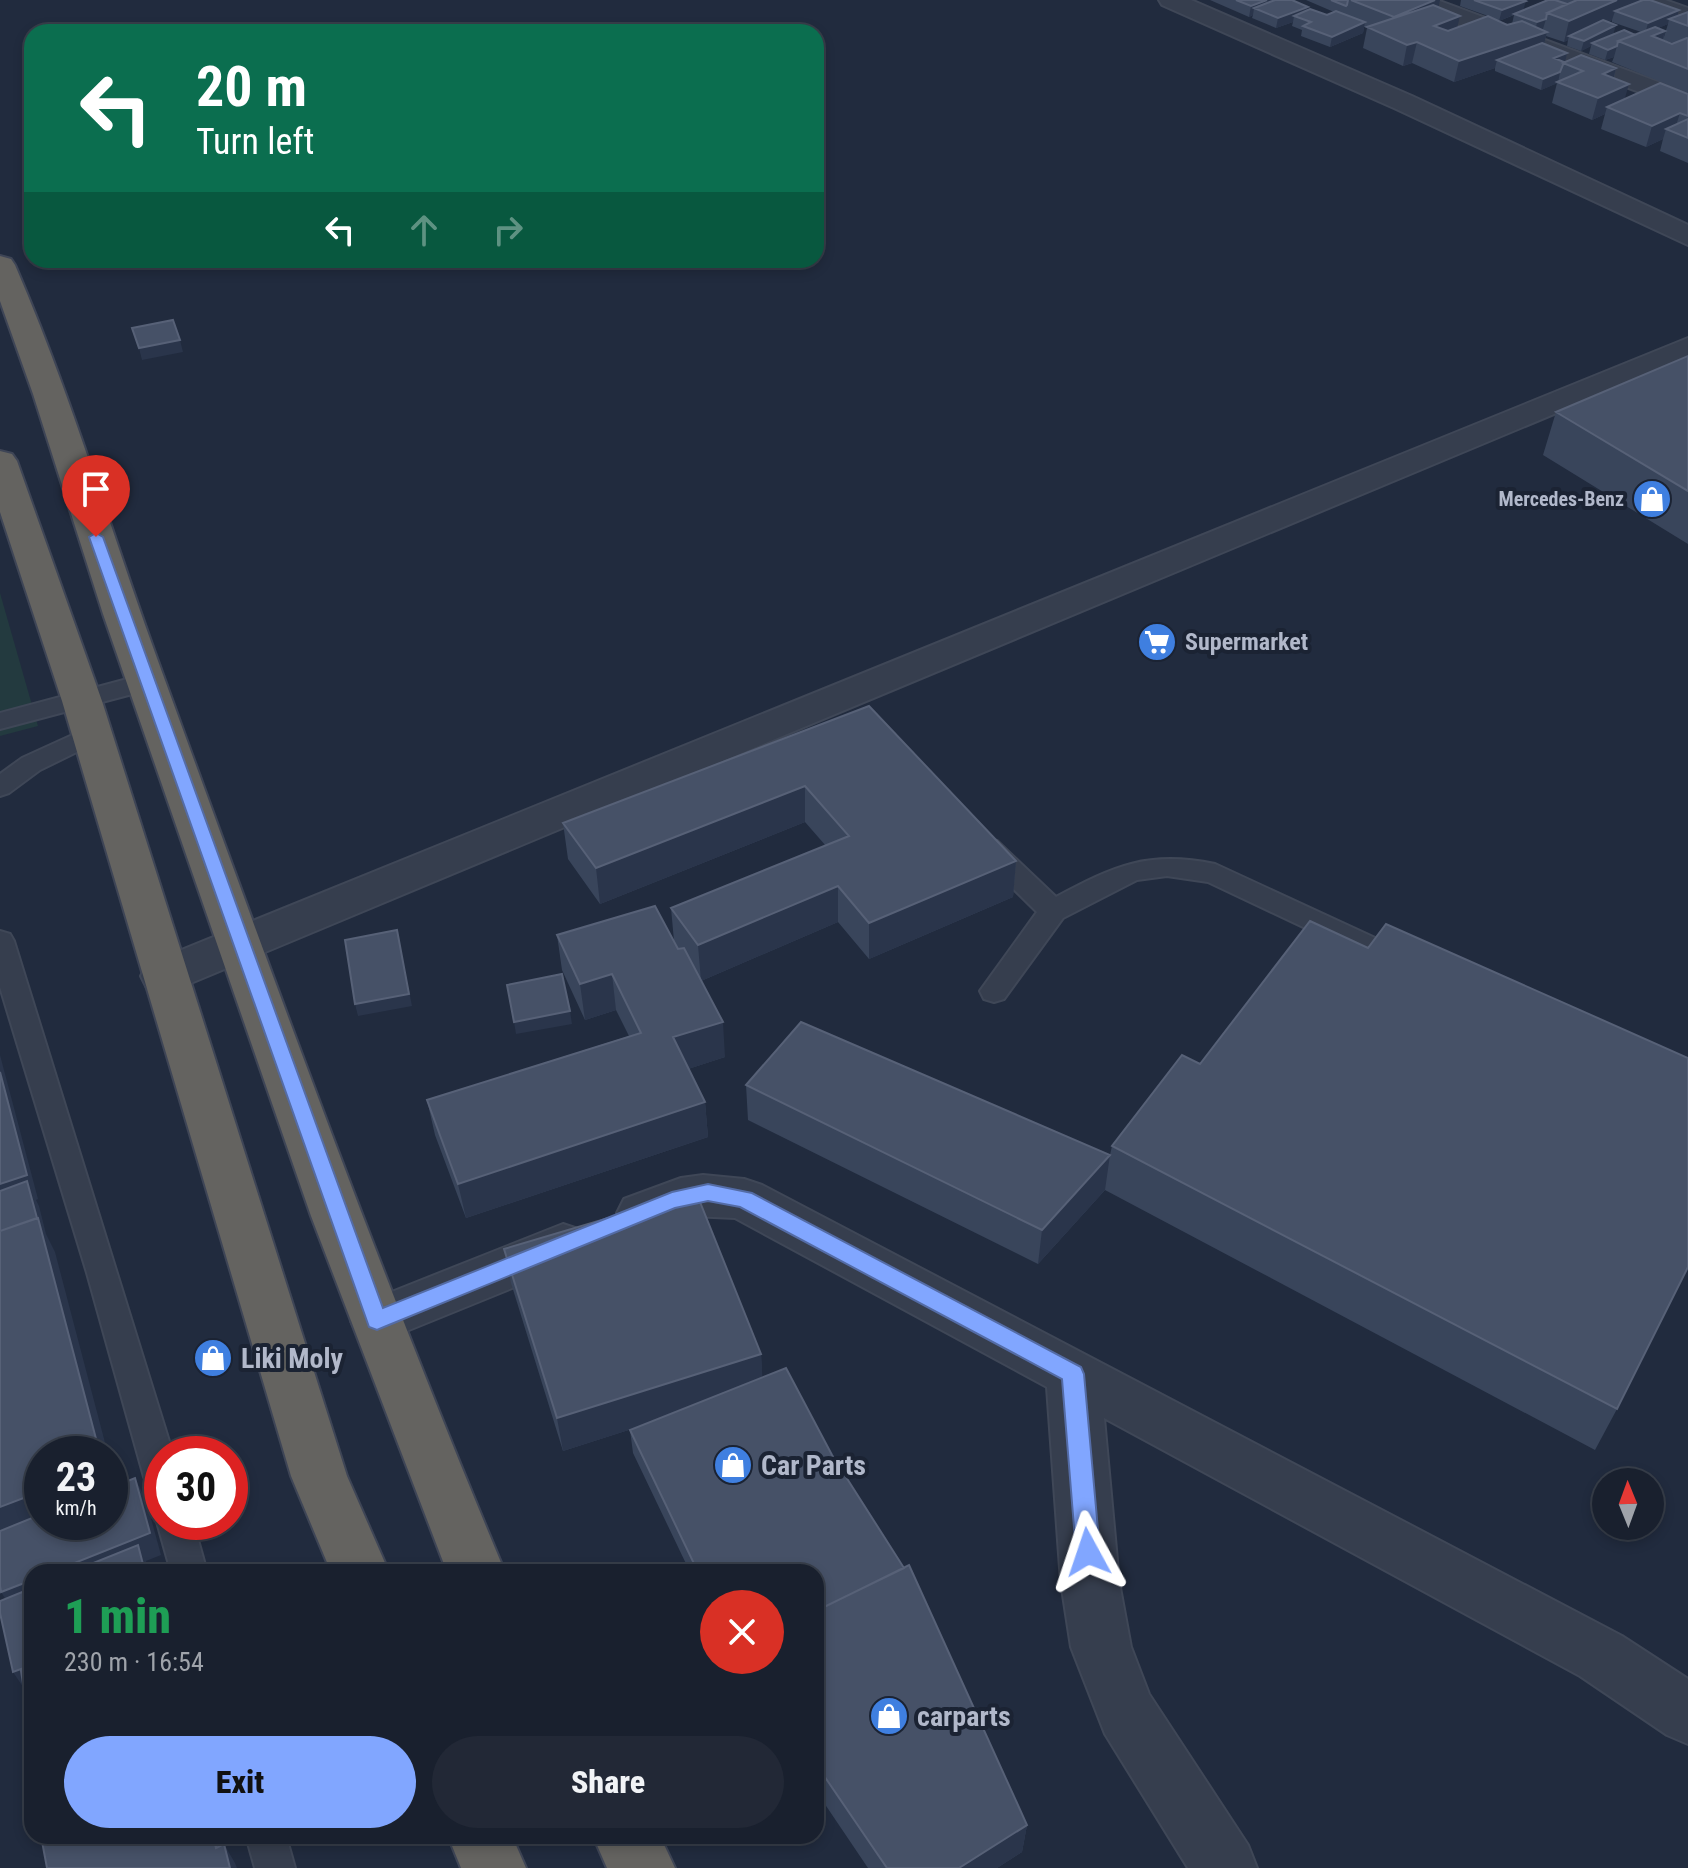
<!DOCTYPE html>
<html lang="en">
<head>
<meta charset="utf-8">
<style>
  :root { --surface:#19202e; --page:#222836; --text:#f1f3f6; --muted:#9fa3aa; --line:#373e4a; --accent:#81a6ff }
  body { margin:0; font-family:"Roboto Condensed",sans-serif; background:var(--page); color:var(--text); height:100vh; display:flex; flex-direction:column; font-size:30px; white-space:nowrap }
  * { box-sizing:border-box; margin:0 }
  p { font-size:26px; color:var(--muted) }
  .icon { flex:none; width:44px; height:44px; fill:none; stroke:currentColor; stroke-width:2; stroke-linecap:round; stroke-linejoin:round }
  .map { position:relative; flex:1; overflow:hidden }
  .details { position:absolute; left:24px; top:1564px; width:800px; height:280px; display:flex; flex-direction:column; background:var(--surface); border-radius:24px; box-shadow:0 4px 12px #0003,0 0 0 2px var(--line) }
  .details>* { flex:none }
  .hud { position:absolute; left:24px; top:24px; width:800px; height:244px; border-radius:24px; box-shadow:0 4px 12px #0003,0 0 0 2px var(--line); background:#0b6e4f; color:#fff; overflow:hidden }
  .needle { width:52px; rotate:359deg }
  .tools { position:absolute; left:1592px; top:1468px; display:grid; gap:16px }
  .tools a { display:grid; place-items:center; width:72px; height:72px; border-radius:50%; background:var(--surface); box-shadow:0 4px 12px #0003,0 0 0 2px var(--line); font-size:40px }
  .speed { position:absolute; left:24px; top:1436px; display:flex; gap:16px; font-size:40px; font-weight:700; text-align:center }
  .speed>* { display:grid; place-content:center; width:104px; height:104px; border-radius:50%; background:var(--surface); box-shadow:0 4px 12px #0003,0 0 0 2px var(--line); line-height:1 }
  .speed small { font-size:20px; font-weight:400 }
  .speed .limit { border:12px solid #d22; background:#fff; color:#111 }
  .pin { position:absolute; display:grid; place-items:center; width:68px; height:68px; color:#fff; margin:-82px -34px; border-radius:50% 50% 50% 0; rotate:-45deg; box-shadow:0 0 8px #0007 }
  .pin .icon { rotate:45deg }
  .me { position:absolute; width:88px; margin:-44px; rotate:355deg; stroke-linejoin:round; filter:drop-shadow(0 0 6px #0008) }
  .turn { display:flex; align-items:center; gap:28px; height:168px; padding:0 40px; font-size:36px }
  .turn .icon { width:104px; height:104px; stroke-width:2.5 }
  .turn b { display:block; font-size:56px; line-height:68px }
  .lanes { display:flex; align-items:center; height:76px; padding:0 40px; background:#0003; justify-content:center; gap:40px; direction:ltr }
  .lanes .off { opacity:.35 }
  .round { display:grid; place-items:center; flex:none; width:84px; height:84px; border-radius:42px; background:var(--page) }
  .head { display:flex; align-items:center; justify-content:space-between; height:136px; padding:0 40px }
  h1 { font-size:48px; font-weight:800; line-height:60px; color:#1e9e55 }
  .primary-button { display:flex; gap:16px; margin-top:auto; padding:16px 40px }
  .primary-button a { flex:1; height:92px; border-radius:48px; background:var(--accent); color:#111; font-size:32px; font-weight:800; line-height:92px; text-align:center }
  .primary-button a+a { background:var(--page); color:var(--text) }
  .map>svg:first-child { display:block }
  .green { fill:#233a3f }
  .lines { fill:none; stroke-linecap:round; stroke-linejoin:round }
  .service-casing { stroke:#3f4757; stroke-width:4 }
  .minor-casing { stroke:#3f4757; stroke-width:4 }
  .tertiary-casing { stroke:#3f4757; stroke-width:4 }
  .trunk-casing { stroke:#3e4556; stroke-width:4 }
  .service { fill:#363e4e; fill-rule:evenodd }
  .minor { fill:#363e4e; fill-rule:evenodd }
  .tertiary { fill:#363e4e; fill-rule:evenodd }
  .trunk { fill:#646360; fill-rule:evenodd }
  .wall { fill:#39455b; fill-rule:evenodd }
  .shaded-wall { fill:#2a354b }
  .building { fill:#465167; stroke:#576177; stroke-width:2 }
  .route { fill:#81a6ff; stroke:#546ca6; stroke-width:2 }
  .labels { text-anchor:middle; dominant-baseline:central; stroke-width:8; stroke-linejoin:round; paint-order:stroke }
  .far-poi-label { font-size:20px; font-weight:bold; fill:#b1b8ca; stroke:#1b2333; text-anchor:end }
  .poi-label { font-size:24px; font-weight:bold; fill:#b1b8ca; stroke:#1b2333; text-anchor:start }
  .near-poi-label { font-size:28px; font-weight:bold; fill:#b1b8ca; stroke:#1b2333; text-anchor:start }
</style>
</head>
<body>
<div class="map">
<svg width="1688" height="1868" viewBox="0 0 1688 1868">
  <rect width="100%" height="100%" fill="#212b3e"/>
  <path class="green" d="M 0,593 L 38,726 L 0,736 Z"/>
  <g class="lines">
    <defs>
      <path id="service" d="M 146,674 L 155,676 L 158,682 L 155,688 L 0,729 L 0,713 Z
        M 90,727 L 99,729 L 103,735 L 99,741 L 40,770 L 9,793 L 0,796 L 0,774 L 22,758 Z
        M 988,839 L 997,841 L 1056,897 C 1114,866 1148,850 1215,864 L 1412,955 L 1416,962 L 1412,969 L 1402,972 L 1392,969 L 1208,882 L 1167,876 L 1137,880 L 1063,918 L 1004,999 L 994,1002 L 984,999 L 980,991 L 1037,912 L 979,855 L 975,848 L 979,841 Z
        M 0,931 L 10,934 L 14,941 L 173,1454 L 162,1454 L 162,1493 L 150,1488 L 144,1477 L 87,1273 L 0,987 Z
        M 162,1511 L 162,1522 L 193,1522 L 207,1572 L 171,1572 L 157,1522 Z
        M 246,1836 L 286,1836 L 295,1868 L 255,1868 Z"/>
      <path id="minor" d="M 1159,0 L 1191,0 L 1412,96 L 1688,225 L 1688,245 L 1394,108 L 1162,5 Z
        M 1402,0 L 1437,0 L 1688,93 L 1688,110 L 1405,5 Z
        M 1631,0 L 1665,0 L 1688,8 L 1688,24 L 1634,5 Z
        M 703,1175 L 744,1179 L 762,1185 L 1622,1636 L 1688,1679 L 1688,1744 L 1667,1735 L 1580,1676 L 1104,1418 L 1119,1582 L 1131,1647 L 1149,1694 L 1248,1845 L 1257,1868 L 1188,1868 L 1105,1734 L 1071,1647 L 1061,1582 L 1047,1387 L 735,1218 L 692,1216 L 642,1233 L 624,1227 L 617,1213 L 624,1199 L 681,1178 Z
        M 563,1224 L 581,1230 L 588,1245 L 581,1260 L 377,1343 L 359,1337 L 351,1321 L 359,1305 Z"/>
      <path id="tertiary" d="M 1688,338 L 1688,358 L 179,988 L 163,992 L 147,988 L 141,976 L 147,964 Z"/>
      <path id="trunk" d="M 0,256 L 11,259 L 15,265 C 71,394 110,529 158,661 C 269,966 379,1272 505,1572 L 447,1572 L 311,1216 L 103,614 L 33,394 L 0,301 Z
        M 0,451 L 12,454 L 17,461 L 102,701 L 347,1476 L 389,1572 L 331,1572 L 291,1476 L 62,701 L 0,512 Z
        M 448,1836 L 512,1836 L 526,1868 L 461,1868 Z
        M 593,1836 L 660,1836 L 675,1868 L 607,1868 Z"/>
    </defs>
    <use href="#service" class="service-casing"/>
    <use href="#minor" class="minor-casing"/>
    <use href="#tertiary" class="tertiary-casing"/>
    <use href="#trunk" class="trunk-casing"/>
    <use href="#service" class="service"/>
    <use href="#minor" class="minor"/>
    <use href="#tertiary" class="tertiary"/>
    <use href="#trunk" class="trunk"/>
  </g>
  <path class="wall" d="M 1210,0 L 1292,0 L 1308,10 L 1327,15 L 1334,12 L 1306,0 L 1440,0 L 1438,7 L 1457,28 L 1488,16 L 1460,6 L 1461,0 L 1524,0 L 1523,10 L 1546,0 L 1641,0 L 1679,10 L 1677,16 L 1688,12 L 1688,93 L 1612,62 L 1614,57 L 1605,60 L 1589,54 L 1591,46 L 1581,51 L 1567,46 L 1568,40 L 1564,42 L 1546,36 L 1544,43 L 1567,53 L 1565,62 L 1616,68 L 1614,78 L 1625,99 L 1688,94 L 1688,163 L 1660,151 L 1663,139 L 1646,147 L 1601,129 L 1605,114 L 1592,120 L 1552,103 L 1557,83 L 1541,90 L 1495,71 L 1495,68 L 1454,82 L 1412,63 L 1403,66 L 1363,48 L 1367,28 L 1364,27 L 1363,33 L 1330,47 L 1301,36 L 1302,30 L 1292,26 L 1293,22 L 1276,28 L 1252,18 L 1253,15 L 1249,17 ZM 1514,15 L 1512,24 L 1507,25 L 1488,17 L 1499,21 ZM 1612,20 L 1612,22 L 1641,32 L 1635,35 L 1614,34 L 1608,22 ZM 1668,24 L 1663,40 L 1673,43 L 1672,44 L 1663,40 L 1665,31 L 1658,28 Z
    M 1688,356 L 1688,544 L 1543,455 L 1556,412 Z
    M 869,706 L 1016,861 L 1013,897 L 869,959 L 838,922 L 701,981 L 725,1057 L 688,1069 L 705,1102 L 708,1137 L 466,1218 L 435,1135 L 427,1100 L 629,1036 L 616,1010 L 585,1020 L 562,970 L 557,935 L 674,941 L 671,908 L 826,846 L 805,822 L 600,904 L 568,859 L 563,823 Z
    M 746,1085 L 1110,1155 L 1112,1146 L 1617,1409 L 1595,1450 L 1105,1190 L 1038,1264 L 748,1120 Z
    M 504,1249 L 761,1354 L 762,1378 L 1027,1825 L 1022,1852 L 997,1868 L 868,1868 L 816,1791 L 816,1572 L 690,1572 L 633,1453 L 630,1430 L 641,1426 L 563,1451 L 511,1283 Z"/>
  <path class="shaded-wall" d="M 1267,0 L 1282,0 L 1254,8 L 1253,15 L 1249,17 L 1251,6 Z
    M 1435,0 L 1440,0 L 1436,18 L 1390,37 L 1394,17 Z
    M 1617,0 L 1641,0 L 1639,8 L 1615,11 L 1612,20 L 1574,37 L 1569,36 L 1568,40 L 1564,42 L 1569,21 Z
    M 1526,1 L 1523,11 L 1499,21 L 1502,10 Z
    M 1308,7 L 1306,17 L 1294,16 L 1293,22 L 1276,28 L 1278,18 Z
    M 1679,10 L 1676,21 L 1669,19 L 1668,24 L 1645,34 L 1648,23 Z
    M 1460,16 L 1455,37 L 1434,26 Z
    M 1546,19 L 1543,29 L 1535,33 L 1537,22 Z
    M 1365,22 L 1363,33 L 1330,47 L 1332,37 Z
    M 1616,25 L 1613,35 L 1592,43 L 1591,46 L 1581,51 L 1584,41 Z
    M 1665,31 L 1659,52 L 1652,36 Z
    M 1547,32 L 1542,52 L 1497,60 L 1495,68 L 1454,82 L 1459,61 Z
    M 1417,42 L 1412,63 L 1403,66 L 1407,45 Z
    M 1617,46 L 1614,57 L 1605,60 L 1608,50 Z
    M 1567,53 L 1565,63 L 1554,58 Z
    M 1616,68 L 1611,89 L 1603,74 Z
    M 1560,72 L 1558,83 L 1541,90 L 1543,79 Z
    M 1629,84 L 1623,105 L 1607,107 L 1605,114 L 1592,120 L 1598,98 Z
    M 1680,113 L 1674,132 L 1666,129 L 1663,139 L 1646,147 L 1652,126 Z
    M 180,340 L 183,352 L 142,360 L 139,348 Z
    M 805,786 L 805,822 L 600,904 L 596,868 Z
    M 1016,861 L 1013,897 L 869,959 L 869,923 Z
    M 838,886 L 838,922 L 701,981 L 698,945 Z
    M 397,930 L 412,1006 L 358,1016 L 355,1004 Z
    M 612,974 L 616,1010 L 585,1020 L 580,984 Z
    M 570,1011 L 572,1024 L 516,1034 L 514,1022 Z
    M 723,1022 L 725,1057 L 676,1073 L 673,1037 Z
    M 0,1055 L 38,1199 L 36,1200 L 39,1206 L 46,1234 L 55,1252 L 108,1454 L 100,1454 L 0,1212 Z
    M 705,1102 L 708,1137 L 466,1218 L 458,1184 Z
    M 1110,1155 L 1105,1190 L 1038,1264 L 1042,1230 Z
    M 761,1354 L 763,1387 L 563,1451 L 557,1418 Z
    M 110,1462 L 120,1500 L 110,1503 Z
    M 135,1478 L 146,1500 L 161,1555 L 146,1561 L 150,1572 L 52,1572 Z
    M 42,1491 L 42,1522 L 0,1547 L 0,1507 Z
    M 32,1580 L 32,1607 L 15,1614 L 1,1592 Z
    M 32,1665 L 32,1691 L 27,1693 L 13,1672 Z
    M 1027,1825 L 1022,1852 L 997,1868 L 959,1868 Z
    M 213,1836 L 220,1836 L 227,1867 L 216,1848 Z
    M 224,1844 L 235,1863 L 237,1868 L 230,1868 Z"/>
  <path class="building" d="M 1236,0 L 1267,0 L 1251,6 Z
    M 1275,0 L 1292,0 L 1308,7 L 1278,18 L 1254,8 Z
    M 1331,0 L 1348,0 L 1347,5 L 1346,6 Z
    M 1351,0 L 1435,0 L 1394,17 Z
    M 1474,0 L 1524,0 L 1526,1 L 1502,10 Z
    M 1548,0 L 1555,0 L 1567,4 L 1547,13 L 1546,19 L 1537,22 L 1514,14 Z
    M 1577,0 L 1617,0 L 1569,21 L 1547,13 Z
    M 1643,0 L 1650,0 L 1679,10 L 1648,23 L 1615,11 Z
    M 1433,5 L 1460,16 L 1434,26 L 1448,31 L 1488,16 L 1507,25 L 1522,21 L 1547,32 L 1459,61 L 1417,42 L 1407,45 L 1367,27 Z
    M 1310,9 L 1327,15 L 1336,11 L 1365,22 L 1332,37 L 1303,26 L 1311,22 L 1294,16 Z
    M 1688,12 L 1688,26 L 1669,19 Z
    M 1603,20 L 1616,25 L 1584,41 L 1569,36 Z
    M 1655,27 L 1665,31 L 1652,36 L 1672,44 L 1687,38 L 1688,39 L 1688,69 L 1618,41 Z
    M 1624,30 L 1635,35 L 1618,41 L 1617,46 L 1608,50 L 1592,43 Z
    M 1542,43 L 1567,53 L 1554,58 L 1564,62 L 1560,72 L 1543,79 L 1497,60 Z
    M 1581,55 L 1616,68 L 1603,74 L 1629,84 L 1598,98 L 1557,82 L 1583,71 L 1563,63 Z
    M 1660,83 L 1688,94 L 1688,116 L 1680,113 L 1652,126 L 1607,107 Z
    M 1688,119 L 1688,138 L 1666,129 Z
    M 173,320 L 180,340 L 139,348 L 132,328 Z
    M 1688,356 L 1688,491 L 1556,412 Z
    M 869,706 L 1016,861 L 869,923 L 838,886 L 698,945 L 671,908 L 849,836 L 805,786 L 596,868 L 563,823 Z
    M 655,906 L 678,949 L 684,948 L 723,1022 L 673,1037 L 705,1102 L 458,1184 L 427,1100 L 641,1033 L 612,974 L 580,984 L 557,935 Z
    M 1310,921 L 1368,948 L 1386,924 L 1688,1058 L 1688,1267 L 1617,1409 L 1112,1146 L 1182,1055 L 1200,1064 Z
    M 397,930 L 409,994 L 355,1004 L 345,940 Z
    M 562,974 L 570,1011 L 514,1022 L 507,985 Z
    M 801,1022 L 1110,1155 L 1042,1230 L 746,1085 Z
    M 0,1072 L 27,1175 L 0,1184 Z
    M 27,1181 L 37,1218 L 0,1231 L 0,1191 Z
    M 696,1192 L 761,1354 L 557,1418 L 504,1249 Z
    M 38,1218 L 100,1454 L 42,1454 L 42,1491 L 0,1507 L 0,1231 Z
    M 786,1368 L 832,1455 L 904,1568 L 816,1611 L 816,1572 L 698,1572 L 630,1430 Z
    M 135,1478 L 150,1533 L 52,1572 L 32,1572 L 32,1580 L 1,1592 L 0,1586 L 0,1531 L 42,1514 L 42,1522 L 110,1522 L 110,1488 Z
    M 138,1545 L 145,1572 L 71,1572 Z
    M 909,1565 L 1027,1825 L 959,1868 L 887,1868 L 816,1764 L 816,1611 Z
    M 32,1588 L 32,1665 L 13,1672 L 0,1613 L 0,1601 Z
    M 32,1667 L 32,1740 L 21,1671 Z
    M 32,1754 L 32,1806 L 24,1757 Z
    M 41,1836 L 213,1836 L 216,1848 L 224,1844 L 230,1868 L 47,1868 Z"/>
  <path class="route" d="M 96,533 L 103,537 L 383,1308 L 672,1192 L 708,1184 L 752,1193 L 1081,1367 L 1084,1374 L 1100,1552 L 1096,1560 L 1088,1563 L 1079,1560 L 1076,1552 L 1062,1379 L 740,1207 L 708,1201 L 675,1208 L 384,1327 L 377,1330 L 369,1327 L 89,537 Z"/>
  <defs>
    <symbol id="shop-disc" viewBox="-11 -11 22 22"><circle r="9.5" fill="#3f7fe0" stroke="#1b2333"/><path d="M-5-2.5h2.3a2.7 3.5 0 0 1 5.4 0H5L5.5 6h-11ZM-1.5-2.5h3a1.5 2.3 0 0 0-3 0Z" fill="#fff"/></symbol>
    <symbol id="supermarket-disc" viewBox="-11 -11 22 22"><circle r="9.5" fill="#3f7fe0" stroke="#1b2333"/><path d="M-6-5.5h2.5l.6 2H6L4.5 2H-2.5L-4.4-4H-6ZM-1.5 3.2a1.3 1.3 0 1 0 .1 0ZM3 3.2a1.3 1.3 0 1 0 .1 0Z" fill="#fff"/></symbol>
  </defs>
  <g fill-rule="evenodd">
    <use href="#shop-disc" x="1630" y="477" width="44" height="44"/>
    <use href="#supermarket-disc" x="1135" y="620" width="44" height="44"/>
    <use href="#shop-disc" x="191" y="1336" width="44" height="44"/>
    <use href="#shop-disc" x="711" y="1443" width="44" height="44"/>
    <use href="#shop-disc" x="867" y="1694" width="44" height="44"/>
  </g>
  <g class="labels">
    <g class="far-poi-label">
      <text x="1624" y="499">Mercedes-Benz</text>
    </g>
    <g class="poi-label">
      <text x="1185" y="642">Supermarket</text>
    </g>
    <g class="near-poi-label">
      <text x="241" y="1358">Liki Moly</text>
      <text x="761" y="1465">Car Parts</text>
      <text x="917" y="1716">carparts</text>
    </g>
  </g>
</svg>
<div class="tools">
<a><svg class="needle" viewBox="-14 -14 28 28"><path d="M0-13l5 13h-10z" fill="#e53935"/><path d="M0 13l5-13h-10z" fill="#9fa3aa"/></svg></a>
</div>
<div class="speed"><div>23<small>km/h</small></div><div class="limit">30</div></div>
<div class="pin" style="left:96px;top:537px;background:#d93025"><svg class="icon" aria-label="arrive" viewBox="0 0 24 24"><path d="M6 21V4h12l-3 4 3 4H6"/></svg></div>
<svg class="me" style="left:1088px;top:1552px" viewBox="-20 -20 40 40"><path d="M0-17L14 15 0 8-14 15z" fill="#81a6ff" stroke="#fff" stroke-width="4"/></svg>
<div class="hud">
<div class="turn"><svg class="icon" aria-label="left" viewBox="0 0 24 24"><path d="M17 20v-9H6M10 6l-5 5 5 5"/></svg><div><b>20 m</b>Turn left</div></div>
<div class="lanes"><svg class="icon" aria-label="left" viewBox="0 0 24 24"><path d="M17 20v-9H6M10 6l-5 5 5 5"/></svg><svg class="icon off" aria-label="ahead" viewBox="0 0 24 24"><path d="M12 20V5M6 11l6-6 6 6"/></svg><svg class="icon off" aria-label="right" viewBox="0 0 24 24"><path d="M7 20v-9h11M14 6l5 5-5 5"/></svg></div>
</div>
<section class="details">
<div class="head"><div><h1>1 min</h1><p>230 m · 16:54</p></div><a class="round" style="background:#d93025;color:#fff"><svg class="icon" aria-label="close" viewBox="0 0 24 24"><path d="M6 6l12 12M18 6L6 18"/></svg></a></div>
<div class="primary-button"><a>Exit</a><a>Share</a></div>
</section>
</div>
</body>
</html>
